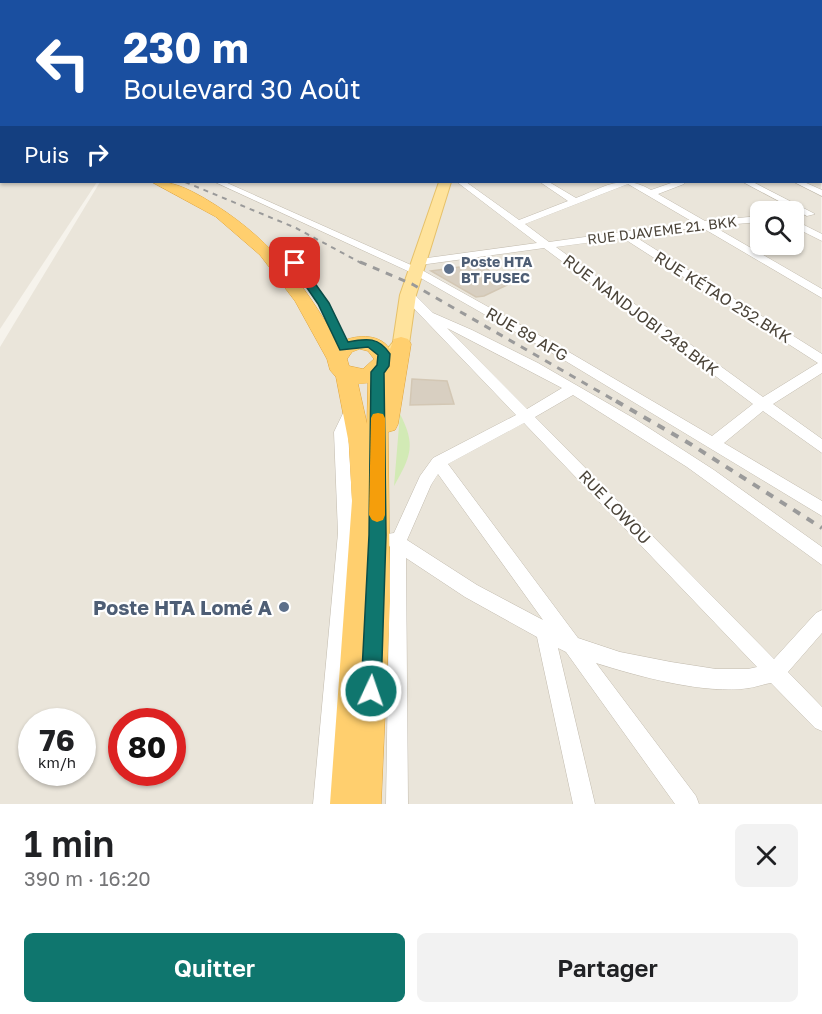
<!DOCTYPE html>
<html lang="fr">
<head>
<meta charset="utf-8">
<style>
  :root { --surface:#fff; --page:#f2f2f2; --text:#202124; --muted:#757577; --accent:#0f766e }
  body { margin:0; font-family:"Golos Text",sans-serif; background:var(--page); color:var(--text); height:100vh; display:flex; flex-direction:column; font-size:22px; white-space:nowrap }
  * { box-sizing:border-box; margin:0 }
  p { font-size:20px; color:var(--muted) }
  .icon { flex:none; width:33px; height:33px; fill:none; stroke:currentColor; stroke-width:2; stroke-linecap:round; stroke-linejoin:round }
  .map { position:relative; height:804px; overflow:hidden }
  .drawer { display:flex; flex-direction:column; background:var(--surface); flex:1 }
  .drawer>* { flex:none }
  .hud { position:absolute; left:0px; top:0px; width:822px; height:183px; box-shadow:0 2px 4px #0004; background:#1a4fa0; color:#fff; overflow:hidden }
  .controls { position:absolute; left:750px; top:201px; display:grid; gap:12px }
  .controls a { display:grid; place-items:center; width:54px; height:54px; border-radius:9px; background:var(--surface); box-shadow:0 2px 4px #0004; font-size:30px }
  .speed { position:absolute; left:18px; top:708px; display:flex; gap:12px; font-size:30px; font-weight:700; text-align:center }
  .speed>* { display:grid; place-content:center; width:78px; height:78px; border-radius:50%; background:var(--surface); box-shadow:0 2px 4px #0004; line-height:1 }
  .speed small { font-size:15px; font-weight:400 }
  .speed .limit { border:9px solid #d22; background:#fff; color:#111 }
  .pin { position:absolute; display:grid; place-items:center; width:51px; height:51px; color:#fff; margin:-26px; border-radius:12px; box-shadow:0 3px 9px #0006 }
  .me { position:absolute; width:66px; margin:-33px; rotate:3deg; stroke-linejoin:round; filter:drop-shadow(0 0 4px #0008) }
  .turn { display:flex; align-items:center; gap:21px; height:126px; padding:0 24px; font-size:27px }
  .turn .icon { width:78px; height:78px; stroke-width:2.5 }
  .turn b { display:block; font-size:42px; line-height:51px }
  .then { display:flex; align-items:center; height:57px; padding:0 24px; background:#0003; gap:12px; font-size:22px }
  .round { display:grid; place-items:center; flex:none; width:63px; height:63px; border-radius:9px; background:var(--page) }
  .overview { display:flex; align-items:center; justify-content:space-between; height:102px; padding:0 24px }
  h1 { font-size:36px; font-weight:600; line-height:45px }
  .primary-button { display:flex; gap:12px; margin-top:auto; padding:12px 24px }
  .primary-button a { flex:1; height:69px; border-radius:9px; background:var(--accent); color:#fff; font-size:24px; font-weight:600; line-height:69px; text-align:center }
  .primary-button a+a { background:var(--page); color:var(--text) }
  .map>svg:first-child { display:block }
  .residential { fill:#eae5da; fill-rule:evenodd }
  .green { fill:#d2eab5 }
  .building { fill:#d8cfc1; stroke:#d3c7b4; stroke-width:1.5 }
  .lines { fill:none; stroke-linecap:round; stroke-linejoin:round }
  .minor-casing { stroke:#c2bbae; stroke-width:1 }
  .major-casing { stroke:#e6c16a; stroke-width:2 }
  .highway-casing { stroke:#e0a43c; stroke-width:1 }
  .minor { fill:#fff; fill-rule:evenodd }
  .major { fill:#ffe39c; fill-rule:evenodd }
  .highway { fill:#ffcf6e; fill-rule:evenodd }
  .rail-far3 { stroke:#9a9a9a; stroke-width:1.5; stroke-dasharray:3 3; stroke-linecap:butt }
  .rail-far2 { stroke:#9a9a9a; stroke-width:2; stroke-dasharray:5 5; stroke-linecap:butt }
  .rail-far1 { stroke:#9a9a9a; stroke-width:3; stroke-dasharray:7 7; stroke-linecap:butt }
  .rail { stroke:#9a9a9a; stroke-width:4; stroke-dasharray:8 8; stroke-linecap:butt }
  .route { fill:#0f766e; stroke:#0a4d48; stroke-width:1.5 }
  .slow { fill:#f59e0b }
  .service-dot { fill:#5c6f8a; stroke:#fff; stroke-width:2 }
  .labels { text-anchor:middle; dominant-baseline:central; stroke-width:4.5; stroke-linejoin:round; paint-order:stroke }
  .far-street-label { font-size:14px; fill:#4b4439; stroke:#fff }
  .far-service-label { font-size:14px; font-weight:bold; fill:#4e5e75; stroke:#fff; text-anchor:start }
  .street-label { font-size:16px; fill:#4b4439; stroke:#fff }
  .near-service-label { font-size:20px; font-weight:bold; fill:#4e5e75; stroke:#fff; text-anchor:end }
</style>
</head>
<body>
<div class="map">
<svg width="822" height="804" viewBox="0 0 822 804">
  <rect width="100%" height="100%" fill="#f6f3ec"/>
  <path class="residential" d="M 0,0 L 673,0 L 675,1 L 2,2 L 0,175 Z
    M 821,86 L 822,804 L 0,804 L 0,347 L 100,182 L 820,182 ZM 760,212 L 794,212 L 794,244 L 760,244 ZM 32,722 L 82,722 L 82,772 L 32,772 ZM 122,722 L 172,722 L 172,772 L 122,772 Z
    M 0,177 L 2,182 L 97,182 L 0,329 Z"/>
  <path class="green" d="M 400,414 C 416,445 411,456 394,486 Z"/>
  <path class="building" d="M 481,264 L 507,285 L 484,296 L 476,297 L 431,271 Z
    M 412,379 L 447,381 L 454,404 L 410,405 Z"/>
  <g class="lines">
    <defs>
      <path id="minor" d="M 12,0 L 18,0 L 20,2 L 14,2 Z
        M 69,0 L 73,0 L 74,1 L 67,2 Z
        M 258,0 L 264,0 L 257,2 Z
        M 301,0 L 307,0 L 301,2 Z
        M 342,0 L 348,0 L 342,2 Z
        M 356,0 L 377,2 L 359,2 Z
        M 399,0 L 405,0 L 399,2 Z
        M 532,0 L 558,2 L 535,2 Z
        M 601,0 L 607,0 L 607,2 L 602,2 Z
        M 674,0 L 680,0 L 682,2 L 676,2 Z
        M 763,0 L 779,0 L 763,2 Z
        M 807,0 L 813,0 L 815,2 L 809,2 Z
        M 0,17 L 2,17 L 2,21 L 0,21 Z
        M 820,28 L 822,28 L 822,32 L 820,32 Z
        M 0,46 L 2,46 L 2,50 L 0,50 Z
        M 2,56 L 2,61 L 0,61 L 0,57 Z
        M 820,78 L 822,78 L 822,82 L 820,82 Z
        M 0,85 L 2,85 L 2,90 L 0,90 Z
        M 820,96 L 822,96 L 822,101 L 820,101 Z
        M 0,97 L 2,97 L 2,101 L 0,101 Z
        M 0,128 L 2,128 L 2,132 L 0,132 Z
        M 820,130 L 822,130 L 820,135 Z
        M 215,182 L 225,182 L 420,269 L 562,348 L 712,436 L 753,404 L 544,248 L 420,265 L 415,262 L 420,259 L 537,243 L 457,182 L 466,182 L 519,220 L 568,201 L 540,182 L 549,182 L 576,198 C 605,187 622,173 651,190 L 674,182 L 685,182 L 684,184 L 658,194 L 705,221 L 760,216 L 760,222 L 713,226 L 822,289 L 822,298 L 701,227 L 634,236 L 822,354 L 822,373 L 773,404 L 822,439 L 822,453 L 763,411 L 724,443 L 822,501 L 822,516 L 554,354 L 412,273 ZM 628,184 L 693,222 L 549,242 L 525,224 ZM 623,238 L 818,363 L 763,397 L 556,247 Z
        M 743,182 L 753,182 L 815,214 L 807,216 Z
        M 794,182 L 804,182 L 822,190 L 822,196 Z
        M 794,220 L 822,234 L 822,241 L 794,227 Z
        M 408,291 L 412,292 L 433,313 L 472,330 L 538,363 L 635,419 L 714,470 L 822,547 L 822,565 L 687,467 L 573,395 L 535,417 L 774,659 L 816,613 L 822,610 L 822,633 L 788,672 L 822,707 L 822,731 L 815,728 L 771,683 C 764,684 756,687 749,688 C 706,695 637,676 596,663 L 696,796 L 699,804 L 675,804 L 566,652 L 558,648 L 595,804 L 573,804 L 537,637 L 465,597 L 406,558 L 408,804 L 386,804 L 390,547 L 385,540 L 387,534 L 394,533 L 420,476 L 433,458 L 516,415 L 404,298 L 402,295 ZM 447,328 L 562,388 L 527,409 ZM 524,423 L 757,667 L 748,669 L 716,669 L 671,662 L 620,652 L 578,638 L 448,464 ZM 438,474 L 543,620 L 477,585 L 407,540 L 431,485 Z
        M 352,404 L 357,405 L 359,409 L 348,432 L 354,533 L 335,804 L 313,804 L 338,533 L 334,432 L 347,405 Z"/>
      <path id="major" d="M 119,0 L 125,0 L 126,2 L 119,2 Z
        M 494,0 L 500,0 L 493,2 Z
        M 439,182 L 451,182 L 416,295 L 409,344 L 395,361 L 383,361 L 381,357 L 393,342 L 400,295 Z"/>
      <path id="highway" d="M 0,146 L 2,146 L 2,154 L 0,154 Z
        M 152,182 C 171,180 188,189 204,198 C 267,235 302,280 338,343 C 354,335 378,332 390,349 L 394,339 L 401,337 L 408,339 L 411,344 L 398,424 L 395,430 L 388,432 L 390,601 L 381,804 L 330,804 L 352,501 L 349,444 L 336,377 L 330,370 L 327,359 L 295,301 L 260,255 L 216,217 ZM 360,349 L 368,351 L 374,359 L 363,369 L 349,366 L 347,359 L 352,352 ZM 368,383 L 367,424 L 358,384 Z"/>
    </defs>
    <use href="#minor" class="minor-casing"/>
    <use href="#major" class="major-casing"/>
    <use href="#highway" class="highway-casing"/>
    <use href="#minor" class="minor"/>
    <use href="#major" class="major"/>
    <use href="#highway" class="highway"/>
    <path class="rail-far3" d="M 682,0 L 685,2"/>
    <path class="rail-far2" d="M 185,182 L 296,228 L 363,264"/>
    <path class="rail-far1" d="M 360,262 L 412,284 L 619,403"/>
    <path class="rail" d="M 616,401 L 692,445 L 822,528"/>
  </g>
  <path class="route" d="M 295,260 L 299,261 L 329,303 L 348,342 C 367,338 379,337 390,354 L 389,366 L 384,373 L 386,535 L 381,691 L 378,698 L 371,701 L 364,698 L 361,691 L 369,535 L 371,372 L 377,365 L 378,355 L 368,347 L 340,350 L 318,304 L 290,263 Z"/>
  <path class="slow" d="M 378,413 L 383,414 L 385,418 L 385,515 L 383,520 L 377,522 L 372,520 L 369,515 L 371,418 L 373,414 Z"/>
  <g class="service-dot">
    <circle cx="449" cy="269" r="6"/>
    <circle cx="284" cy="607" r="6"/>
  </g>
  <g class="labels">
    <g class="far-street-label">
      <text transform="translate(662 230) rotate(-7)">RUE DJAVEME 21. BKK</text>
    </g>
    <g class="far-service-label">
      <text x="461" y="261">Poste HTA<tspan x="461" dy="16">BT FUSEC</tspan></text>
    </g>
    <g class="street-label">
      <text transform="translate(723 297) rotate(32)">RUE KÉTAO 252.BKK</text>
      <text transform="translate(641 315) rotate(37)">RUE NANDJOBI 248.BKK</text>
      <text transform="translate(527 334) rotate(30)">RUE 89 AFG</text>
      <text transform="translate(615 507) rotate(46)">RUE LOWOU</text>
    </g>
    <g class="near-service-label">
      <text x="272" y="607">Poste HTA Lomé A</text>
    </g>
  </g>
</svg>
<div class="controls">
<a><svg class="icon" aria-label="search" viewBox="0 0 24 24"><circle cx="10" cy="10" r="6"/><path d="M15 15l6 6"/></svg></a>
</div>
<div class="speed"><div>76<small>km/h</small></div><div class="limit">80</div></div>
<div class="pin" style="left:295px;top:263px;background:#d93025"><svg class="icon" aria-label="arrive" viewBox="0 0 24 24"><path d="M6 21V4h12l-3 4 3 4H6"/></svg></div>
<svg class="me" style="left:371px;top:691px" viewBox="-20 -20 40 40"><circle r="17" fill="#0f766e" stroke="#fff" stroke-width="3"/><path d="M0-11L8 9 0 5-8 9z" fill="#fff"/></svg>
<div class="hud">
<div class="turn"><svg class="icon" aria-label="left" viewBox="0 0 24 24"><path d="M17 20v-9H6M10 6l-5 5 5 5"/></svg><div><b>230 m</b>Boulevard 30 Août</div></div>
<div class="then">Puis<svg class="icon" aria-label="right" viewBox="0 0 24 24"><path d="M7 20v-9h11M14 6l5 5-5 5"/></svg></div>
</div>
</div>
<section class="drawer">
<div class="overview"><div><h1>1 min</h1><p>390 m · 16:20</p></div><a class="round"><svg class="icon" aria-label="close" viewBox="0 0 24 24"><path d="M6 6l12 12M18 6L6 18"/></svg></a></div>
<div class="primary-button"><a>Quitter</a><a>Partager</a></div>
</section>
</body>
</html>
